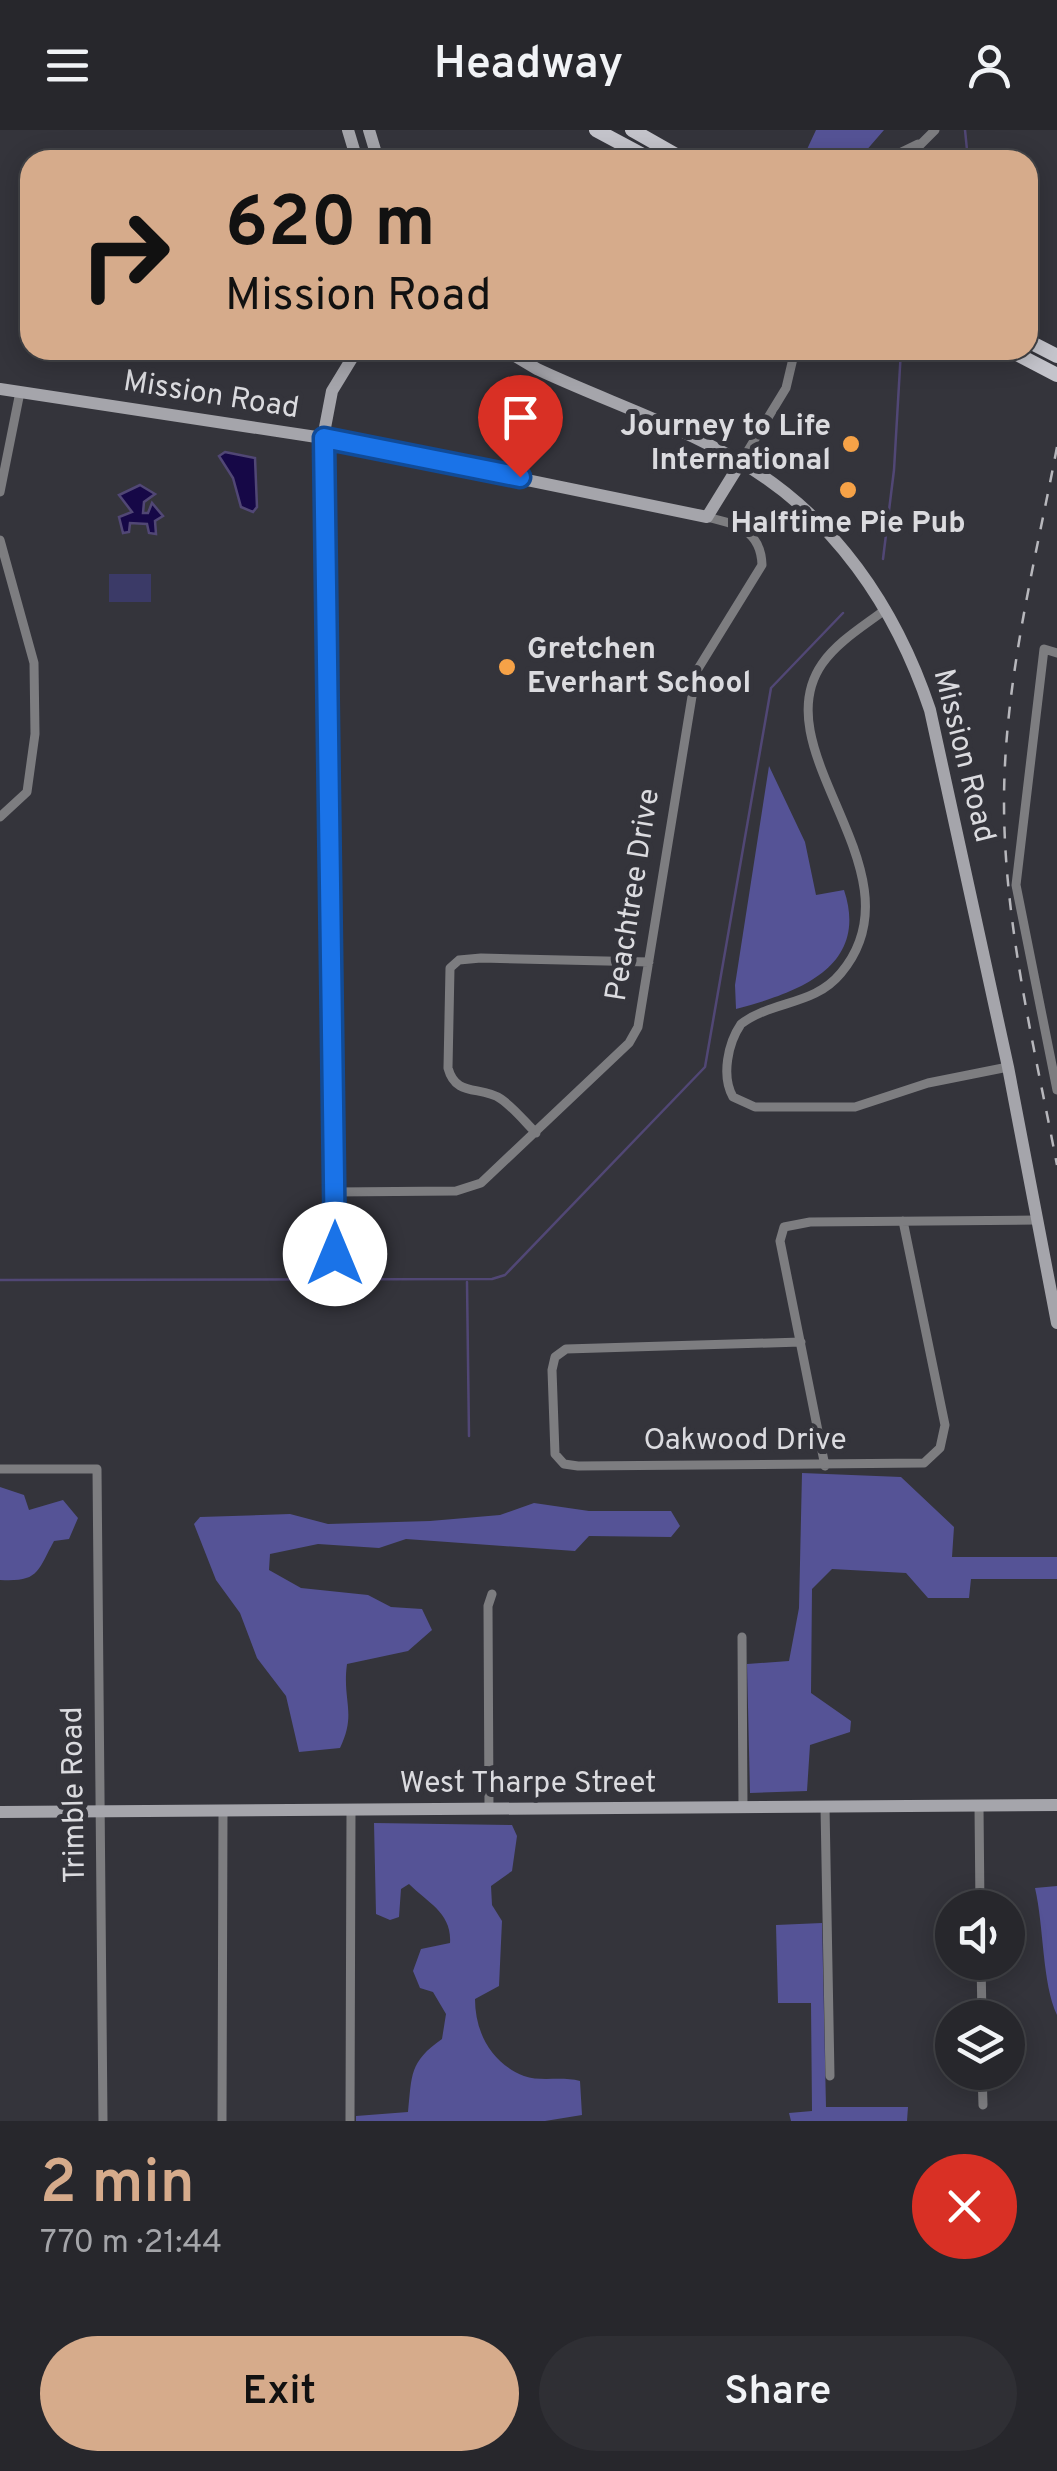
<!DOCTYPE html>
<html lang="en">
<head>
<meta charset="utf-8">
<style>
  :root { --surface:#27272c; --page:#2f2f34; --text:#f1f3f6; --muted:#a4a5a9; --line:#434448; --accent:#d6ab8b }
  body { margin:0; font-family:Overpass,sans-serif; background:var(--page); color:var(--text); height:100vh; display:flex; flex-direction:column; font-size:38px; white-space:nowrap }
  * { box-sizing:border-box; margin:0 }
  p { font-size:32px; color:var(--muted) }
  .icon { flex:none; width:55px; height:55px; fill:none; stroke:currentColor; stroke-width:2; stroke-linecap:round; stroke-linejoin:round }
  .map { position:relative; height:1991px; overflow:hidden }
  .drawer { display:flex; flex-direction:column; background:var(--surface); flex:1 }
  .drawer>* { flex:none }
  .top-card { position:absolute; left:20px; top:20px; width:1018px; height:210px; border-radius:30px; box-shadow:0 5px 25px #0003,0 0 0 2px var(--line); background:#d6ab8b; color:#111; overflow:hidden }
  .fabs { position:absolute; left:935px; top:1760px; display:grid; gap:20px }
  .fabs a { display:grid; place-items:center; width:90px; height:90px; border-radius:50%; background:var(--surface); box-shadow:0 5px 25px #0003,0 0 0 2px var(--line); font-size:50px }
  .pin { position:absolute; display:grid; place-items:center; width:85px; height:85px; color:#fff; margin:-102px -42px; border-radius:50% 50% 50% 0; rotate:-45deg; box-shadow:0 0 10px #0007 }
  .pin .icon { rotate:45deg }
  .me { position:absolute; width:110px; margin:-55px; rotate:0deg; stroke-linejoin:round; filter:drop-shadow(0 0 8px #0008) }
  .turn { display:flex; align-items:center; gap:35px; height:210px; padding:0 40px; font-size:45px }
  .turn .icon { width:130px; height:130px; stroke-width:2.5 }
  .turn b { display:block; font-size:70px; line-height:85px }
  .round { display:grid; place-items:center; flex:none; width:105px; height:105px; border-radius:52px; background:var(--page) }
  .headline { display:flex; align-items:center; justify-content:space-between; height:170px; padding:0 40px }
  h1 { font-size:60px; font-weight:600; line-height:75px; color:var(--accent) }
  .primary-button { display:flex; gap:20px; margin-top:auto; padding:20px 40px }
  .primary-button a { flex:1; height:115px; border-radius:60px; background:var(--accent); color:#111; font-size:40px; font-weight:600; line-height:115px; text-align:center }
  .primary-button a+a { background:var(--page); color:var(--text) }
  header { display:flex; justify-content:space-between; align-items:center; height:130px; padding:0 40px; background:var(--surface); font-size:45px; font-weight:600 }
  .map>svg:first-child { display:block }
  .green { fill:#3b3a67 }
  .forest { fill:#555396 }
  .water { fill:#160847; stroke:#514775; stroke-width:2.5 }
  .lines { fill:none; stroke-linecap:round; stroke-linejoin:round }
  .stream { stroke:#514775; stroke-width:2.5 }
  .street { stroke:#7d7d80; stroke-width:9 }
  .secondary { stroke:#a5a5ab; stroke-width:12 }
  .primary { stroke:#c4c4cb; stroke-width:14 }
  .rail { stroke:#b7b7bc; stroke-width:2.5; stroke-dasharray:12 12; stroke-linecap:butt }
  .route-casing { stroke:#114b97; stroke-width:25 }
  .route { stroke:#1a73e8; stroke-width:18 }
  .poi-dot { fill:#f6a247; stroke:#34343b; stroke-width:4 }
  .labels { text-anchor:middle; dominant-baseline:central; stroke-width:10; stroke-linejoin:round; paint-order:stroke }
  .street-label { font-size:30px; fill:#dbdbdf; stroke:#34343b }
  .poi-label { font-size:30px; font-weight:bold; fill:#dbdbdf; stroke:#34343b; text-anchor:end }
</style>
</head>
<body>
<header><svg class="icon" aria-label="menu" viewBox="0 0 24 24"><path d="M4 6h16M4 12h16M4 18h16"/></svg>Headway<svg class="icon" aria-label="person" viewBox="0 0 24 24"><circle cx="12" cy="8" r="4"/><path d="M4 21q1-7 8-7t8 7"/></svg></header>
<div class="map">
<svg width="1057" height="1991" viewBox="0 0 1057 1991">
  <rect width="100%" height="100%" fill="#34343b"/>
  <path class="green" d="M 109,444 L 151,444 L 151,472 L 109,472 Z"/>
  <path class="forest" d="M 816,0 L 884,0 L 858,30 L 802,30 Z
    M 769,636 L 805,712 L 816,765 L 844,760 C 870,838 796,863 736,879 L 735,855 Z
    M 802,1343 L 901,1347 L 954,1397 L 952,1427 L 1057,1427 L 1057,1449 L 971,1449 L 969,1468 L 928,1468 L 906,1443 L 832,1439 L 812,1459 L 811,1563 L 851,1591 L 850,1602 L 810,1615 L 807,1661 L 750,1663 L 747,1534 L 789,1531 L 799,1478 Z
    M 0,1357 L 24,1365 L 29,1380 L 63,1370 L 78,1388 L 69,1409 L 54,1411 C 37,1442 39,1452 0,1450 Z
    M 534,1373 L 589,1381 L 671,1381 L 680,1396 L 671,1407 L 589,1406 L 575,1421 L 406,1409 L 379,1418 L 318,1414 L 270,1424 L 269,1440 L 301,1458 L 368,1465 L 391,1477 L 422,1479 L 432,1500 L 408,1521 L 347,1534 C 342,1571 357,1583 340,1618 L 299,1622 L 286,1566 L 257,1528 L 240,1483 L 216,1450 L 194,1394 L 200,1387 L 290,1384 L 328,1394 L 430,1391 L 500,1385 Z
    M 374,1693 L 512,1695 L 517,1706 L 512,1741 L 491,1756 L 492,1775 L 502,1791 L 499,1856 L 475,1869 C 475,1902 491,1933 524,1946 C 540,1952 562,1946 580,1951 L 582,1985 L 545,1991 L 356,1991 L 356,1986 L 408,1982 C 412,1945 409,1932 442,1909 L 446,1884 L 433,1862 L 420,1858 L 413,1841 L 421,1819 L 450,1813 C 452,1783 428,1773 409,1754 L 401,1759 L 399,1787 L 390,1790 L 376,1784 Z
    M 1057,1756 L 1057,1885 C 1042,1853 1044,1797 1035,1758 Z
    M 822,1793 L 826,1977 L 908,1977 L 907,1991 L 791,1991 L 789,1983 L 812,1981 L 811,1873 L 778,1873 L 776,1795 Z"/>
  <path class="water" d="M 225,322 L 255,328 L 257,377 L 253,382 L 241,377 L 233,348 L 219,326 Z
    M 140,355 L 155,364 L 144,372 L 143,383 L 148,383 L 152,373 L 163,386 L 155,391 L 156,404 L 149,403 L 147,394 L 130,393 L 129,402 L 123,403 L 119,387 L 132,382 L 119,365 Z"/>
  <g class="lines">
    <path class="stream" d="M 965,0 L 968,30
      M 883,429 L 894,340 L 901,220
      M 0,1150 L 492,1149 L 505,1145 L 705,937 L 771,558 L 843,483
      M 467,1152 L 469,1306"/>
    <path class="street" d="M 885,30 L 918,14
      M 905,30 L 935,0
      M 323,308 L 335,1124
      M 741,332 L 786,258 L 795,220
      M 0,362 L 20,262
      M 0,410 L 34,533 L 35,604 L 27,662 L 0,687
      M 886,479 C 864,496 838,511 822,534 C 761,622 925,743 841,843 C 814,876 773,870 741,894 C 728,913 721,946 733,967 L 755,977 L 855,977 L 928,953 L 1008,937
      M 1057,523 L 1044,519 L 1016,755 L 1057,960
      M 536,1003 C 525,992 514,978 501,969 C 481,955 456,968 448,938 L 450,838 L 459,830 L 481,828 L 649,832
      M 335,1062 L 456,1061 L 481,1053 L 629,913 L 638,897 L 696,542 L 762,435 C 761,400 736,394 707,387
      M 801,1212 L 566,1219 L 555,1227 L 552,1240 L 555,1324 L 564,1334 L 578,1336 L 924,1333 L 940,1318 L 945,1295 L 903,1091
      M 825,1336 L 780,1111 L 784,1097 L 810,1092 L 1037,1090
      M 0,1339 L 97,1339 L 103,1991
      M 742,1507 L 743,1678
      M 825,1677 L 830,1946
      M 979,1677 L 980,1778
      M 489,1679 L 488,1476 L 492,1464
      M 981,1832 L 982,1888
      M 982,1942 L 983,1975
      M 222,1991 L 223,1681
      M 350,1991 L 351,1680"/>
    <path class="secondary" d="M 348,0 L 357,30
      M 369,0 L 378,30
      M 505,220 L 537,239 C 603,270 676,294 739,331 C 834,386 896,478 930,580 L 1008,937 L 1057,1193
      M 0,259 L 323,308 L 707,387 L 741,332
      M 323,308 L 332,261 L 357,220
      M 0,1682 L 1057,1675"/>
    <path class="primary" d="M 596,0 L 652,30
      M 632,0 L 685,30
      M 1028,211 L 1057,226
      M 1009,220 L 1057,245"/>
    <path class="rail" d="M 1057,317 C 1035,433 1004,552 1004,672 C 1004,794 1034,915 1057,1035"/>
  </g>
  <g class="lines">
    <defs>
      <path id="route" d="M 335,1124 L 324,308 L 520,347"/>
    </defs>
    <use href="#route" class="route-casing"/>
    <use href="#route" class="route"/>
  </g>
  <g class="poi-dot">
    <circle cx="851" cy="314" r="10"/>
    <circle cx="848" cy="360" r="10"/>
    <circle cx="507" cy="537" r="10"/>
  </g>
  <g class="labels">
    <g class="street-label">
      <text transform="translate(211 266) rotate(9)">Mission Road</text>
      <text transform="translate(963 626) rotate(76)">Mission Road</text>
      <text transform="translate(634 765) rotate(-81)">Peachtree Drive</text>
      <text x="745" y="1311">Oakwood Drive</text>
      <text x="528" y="1654">West Tharpe Street</text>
      <text transform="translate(75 1665) rotate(-91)">Trimble Road</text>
    </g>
    <g class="poi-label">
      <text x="831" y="297">Journey to Life<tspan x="831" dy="34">International</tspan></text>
      <text x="848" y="394" text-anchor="middle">Halftime Pie Pub</text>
      <text x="527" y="520" text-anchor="start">Gretchen<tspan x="527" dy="34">Everhart School</tspan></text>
    </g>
  </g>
</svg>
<div class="fabs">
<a><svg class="icon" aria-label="sound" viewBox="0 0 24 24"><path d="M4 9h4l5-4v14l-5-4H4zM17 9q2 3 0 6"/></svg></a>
<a><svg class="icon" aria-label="layers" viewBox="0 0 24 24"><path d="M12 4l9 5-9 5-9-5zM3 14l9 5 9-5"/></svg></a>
</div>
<div class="pin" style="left:520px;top:347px;background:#d93025"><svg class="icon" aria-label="arrive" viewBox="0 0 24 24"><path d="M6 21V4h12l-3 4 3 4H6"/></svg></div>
<svg class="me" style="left:335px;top:1124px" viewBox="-20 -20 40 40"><circle r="19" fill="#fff"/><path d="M0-13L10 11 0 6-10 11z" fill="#1a73e8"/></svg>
<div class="top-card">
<div class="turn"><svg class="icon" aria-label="right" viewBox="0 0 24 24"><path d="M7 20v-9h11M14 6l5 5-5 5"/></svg><div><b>620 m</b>Mission Road</div></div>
</div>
</div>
<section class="drawer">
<div class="headline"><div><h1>2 min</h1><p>770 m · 21:44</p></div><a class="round" style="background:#d93025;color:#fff"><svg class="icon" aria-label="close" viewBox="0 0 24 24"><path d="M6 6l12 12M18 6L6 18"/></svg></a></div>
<div class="primary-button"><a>Exit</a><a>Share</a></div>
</section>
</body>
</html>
